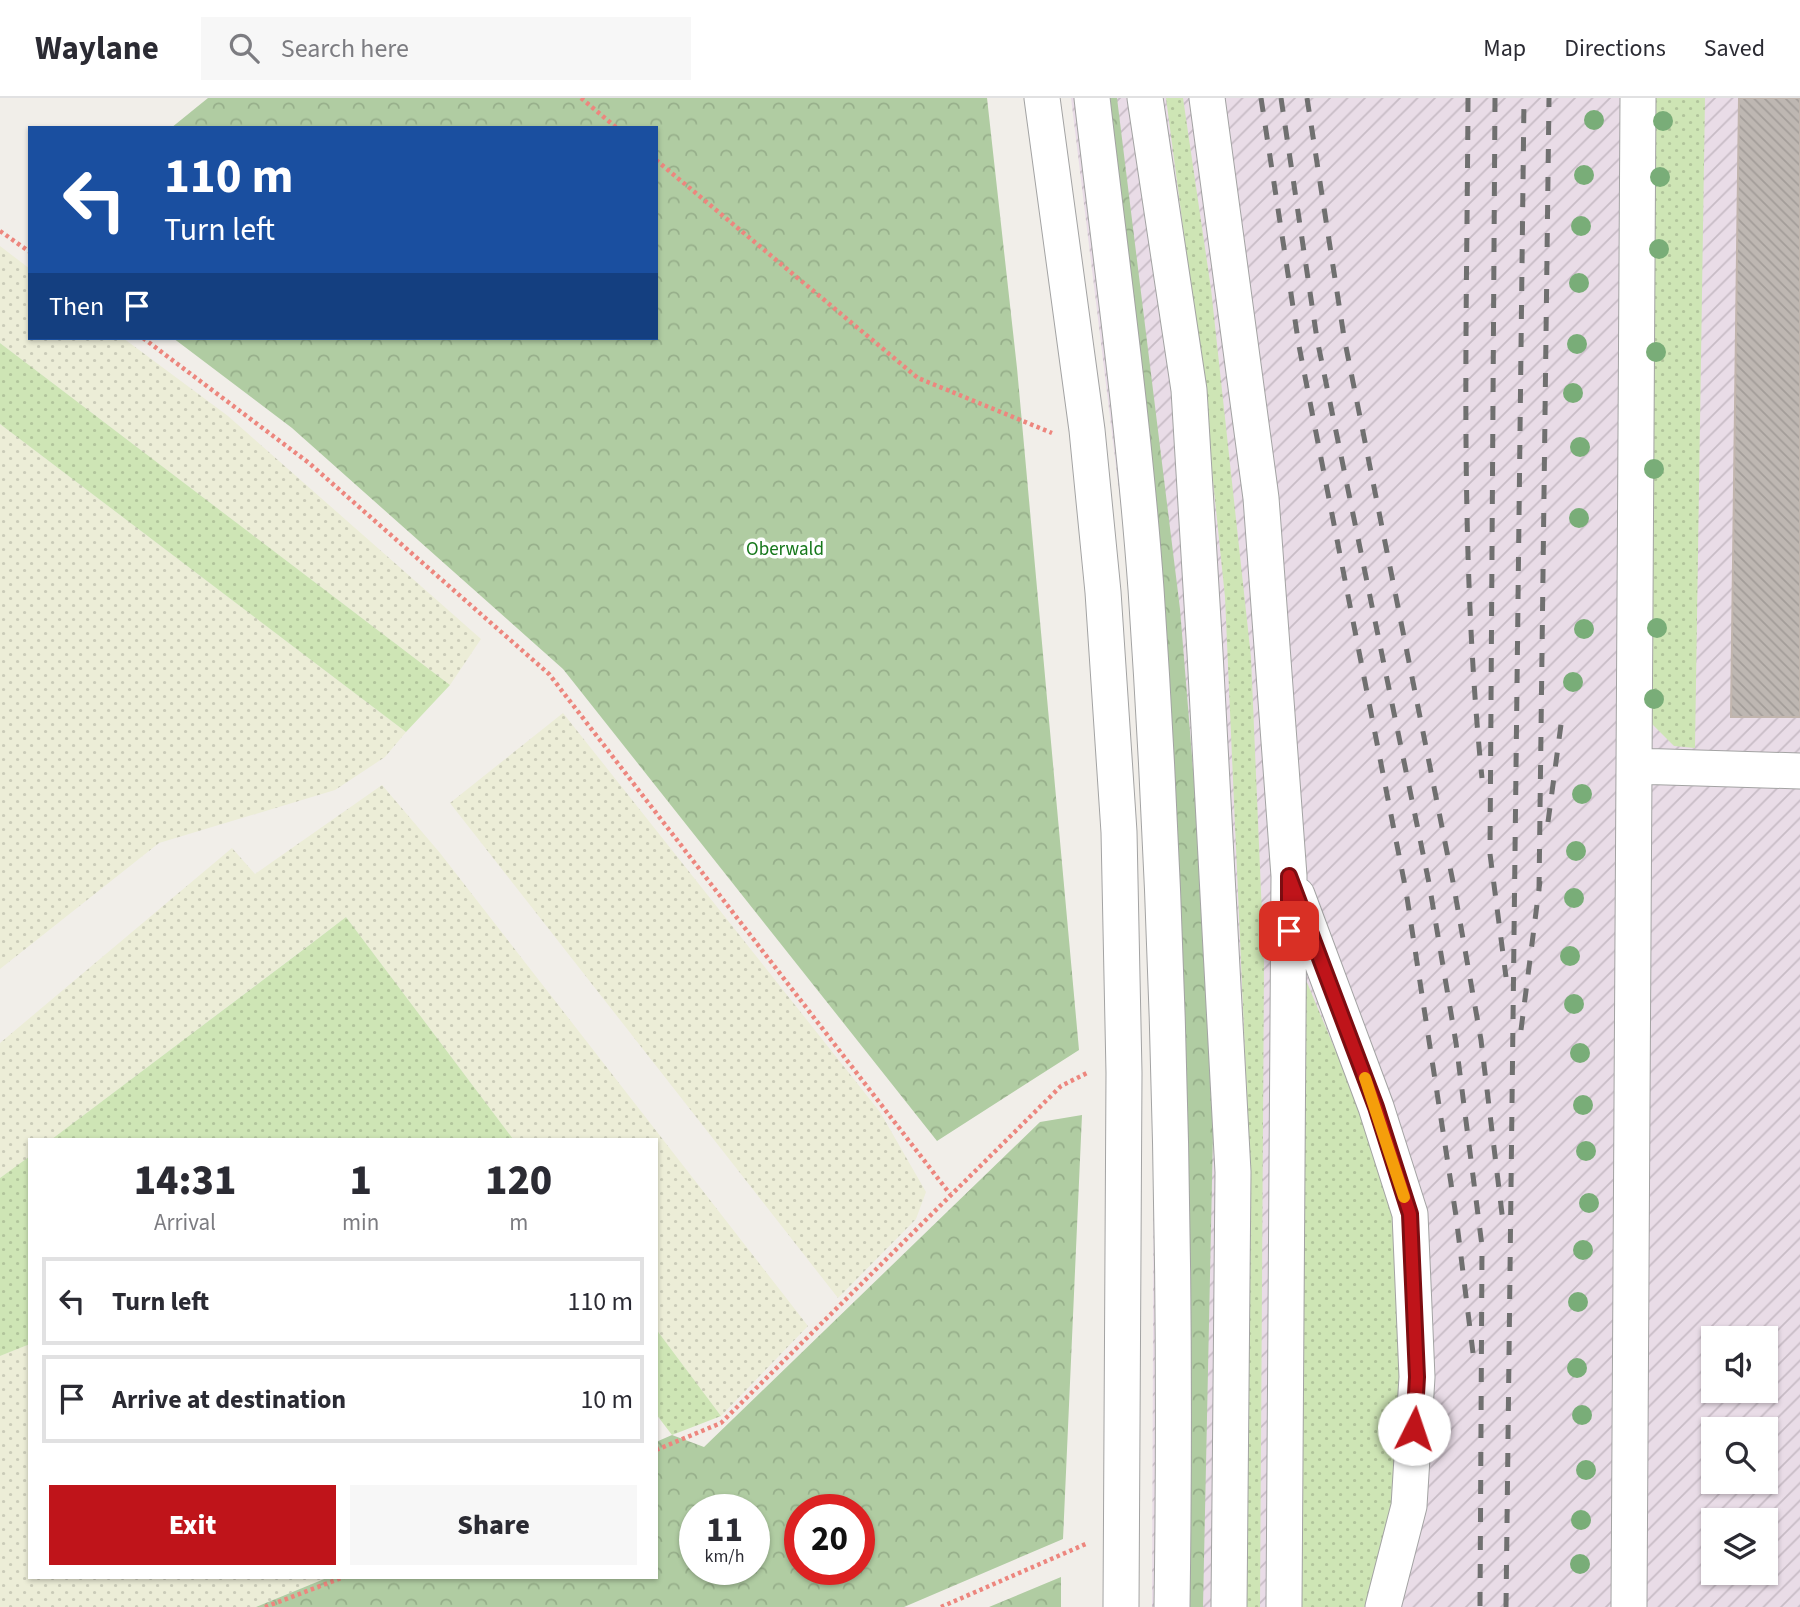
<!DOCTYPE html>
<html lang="en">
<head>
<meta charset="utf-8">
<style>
  :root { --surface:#fff; --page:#f7f7f7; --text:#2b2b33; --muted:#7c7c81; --line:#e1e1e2; --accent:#bf141a }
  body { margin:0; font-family:"Source Sans 3",sans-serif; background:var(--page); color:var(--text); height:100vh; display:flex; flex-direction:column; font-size:26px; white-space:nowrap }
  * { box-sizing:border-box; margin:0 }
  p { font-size:23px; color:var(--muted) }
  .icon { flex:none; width:38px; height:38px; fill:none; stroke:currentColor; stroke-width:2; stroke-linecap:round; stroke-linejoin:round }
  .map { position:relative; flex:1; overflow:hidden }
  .panel { position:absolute; left:28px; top:1040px; width:630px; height:441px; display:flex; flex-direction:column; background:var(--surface); border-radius:0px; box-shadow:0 2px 5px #0004 }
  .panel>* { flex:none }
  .guide { position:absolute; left:28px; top:28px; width:630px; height:214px; border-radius:0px; box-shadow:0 2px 5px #0004; background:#1a4fa0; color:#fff; overflow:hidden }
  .fabs { position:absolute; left:1701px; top:1228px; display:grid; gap:14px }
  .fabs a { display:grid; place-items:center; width:77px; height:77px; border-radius:0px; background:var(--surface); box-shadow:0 2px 5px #0004; font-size:35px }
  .speed { position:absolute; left:679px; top:1396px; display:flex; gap:14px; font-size:35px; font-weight:700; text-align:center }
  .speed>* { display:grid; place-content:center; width:91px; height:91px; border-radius:50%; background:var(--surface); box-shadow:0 2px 5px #0004; line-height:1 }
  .speed small { font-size:18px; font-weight:400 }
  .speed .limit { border:10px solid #d22; background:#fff; color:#111 }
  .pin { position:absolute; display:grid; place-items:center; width:60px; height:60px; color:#fff; margin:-30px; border-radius:14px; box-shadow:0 4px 10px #0006 }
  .me { position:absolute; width:77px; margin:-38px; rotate:4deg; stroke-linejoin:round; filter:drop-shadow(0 0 5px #0008) }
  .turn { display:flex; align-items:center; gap:24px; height:147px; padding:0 21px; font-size:32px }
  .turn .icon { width:91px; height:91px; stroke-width:2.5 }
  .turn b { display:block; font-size:49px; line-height:60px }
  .then { display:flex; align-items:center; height:66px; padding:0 21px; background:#0003; gap:14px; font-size:26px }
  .eta { display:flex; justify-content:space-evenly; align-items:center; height:119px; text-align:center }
  .eta b { font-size:42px; font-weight:800; line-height:49px }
  .primary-button { display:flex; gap:14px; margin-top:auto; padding:14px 21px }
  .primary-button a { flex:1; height:80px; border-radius:0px; background:var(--accent); color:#fff; font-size:28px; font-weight:800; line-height:80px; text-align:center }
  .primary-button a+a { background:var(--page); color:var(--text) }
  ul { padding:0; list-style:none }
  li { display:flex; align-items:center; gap:21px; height:88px; margin:0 14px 10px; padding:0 7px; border:4px solid var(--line); border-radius:0px }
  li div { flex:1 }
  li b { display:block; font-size:26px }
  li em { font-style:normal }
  header { display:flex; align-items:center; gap:42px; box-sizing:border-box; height:98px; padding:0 35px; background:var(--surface); border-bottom:2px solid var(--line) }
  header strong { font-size:33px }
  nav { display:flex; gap:38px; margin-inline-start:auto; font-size:24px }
  .search { width:490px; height:63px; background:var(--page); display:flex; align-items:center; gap:18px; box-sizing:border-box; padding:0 24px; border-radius:0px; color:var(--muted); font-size:26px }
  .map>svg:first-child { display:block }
  .industrial { fill:url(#industrial-furrows); fill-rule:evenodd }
  .farmland { fill:url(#farmland-dots) }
  .grass { fill:url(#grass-dots) }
  .forest { fill:url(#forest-crowns); fill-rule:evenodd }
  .building { fill:url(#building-back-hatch); stroke:#c1b5ad; stroke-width:2; filter:url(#shadow) }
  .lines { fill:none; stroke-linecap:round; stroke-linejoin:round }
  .minor-casing { stroke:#a3a3a3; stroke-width:37 }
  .path { stroke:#ed867e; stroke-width:4.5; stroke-dasharray:3.5 3.5; stroke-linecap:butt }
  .minor { stroke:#fff; stroke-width:35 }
  .rail { stroke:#707070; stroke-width:5; stroke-dasharray:14 14; stroke-linecap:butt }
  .tree { fill:#79ad78 }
  .route-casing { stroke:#7c0d11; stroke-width:18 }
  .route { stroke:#bf141a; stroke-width:12 }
  .slow { stroke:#f59e0b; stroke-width:12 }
  .labels { text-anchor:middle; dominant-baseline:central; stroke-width:7; stroke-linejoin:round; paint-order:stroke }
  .park-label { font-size:19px; fill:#17781c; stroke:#fff }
</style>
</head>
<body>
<header>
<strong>Waylane</strong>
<div class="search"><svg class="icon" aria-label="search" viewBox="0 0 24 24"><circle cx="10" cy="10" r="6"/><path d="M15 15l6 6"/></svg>Search here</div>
<nav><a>Map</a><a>Directions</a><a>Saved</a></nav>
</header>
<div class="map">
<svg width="1800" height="1509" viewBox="0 0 1800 1509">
  <defs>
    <pattern id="industrial-furrows" width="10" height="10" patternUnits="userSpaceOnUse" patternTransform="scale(1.75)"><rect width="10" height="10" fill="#e9dce7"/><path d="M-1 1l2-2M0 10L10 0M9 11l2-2" fill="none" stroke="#c8bcc6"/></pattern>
    <pattern id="farmland-dots" width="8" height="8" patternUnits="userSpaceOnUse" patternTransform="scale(1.75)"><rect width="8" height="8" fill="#ecedd7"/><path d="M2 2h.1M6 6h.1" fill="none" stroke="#cacbb8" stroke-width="1.8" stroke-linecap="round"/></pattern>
    <pattern id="grass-dots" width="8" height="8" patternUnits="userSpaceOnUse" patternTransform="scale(1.75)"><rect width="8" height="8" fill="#cee5b5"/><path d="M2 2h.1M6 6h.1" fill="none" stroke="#b1c49b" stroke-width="1.8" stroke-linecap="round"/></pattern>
    <pattern id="forest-crowns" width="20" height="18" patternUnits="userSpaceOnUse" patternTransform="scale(1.75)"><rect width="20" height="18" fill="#b0cca2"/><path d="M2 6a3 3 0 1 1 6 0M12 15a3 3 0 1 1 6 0" fill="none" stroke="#97af8b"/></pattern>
    <pattern id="building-back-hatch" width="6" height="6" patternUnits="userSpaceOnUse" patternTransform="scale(1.75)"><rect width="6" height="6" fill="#beb7b2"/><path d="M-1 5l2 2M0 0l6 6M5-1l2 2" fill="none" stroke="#a39d99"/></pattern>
    <filter id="shadow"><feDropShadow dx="6" dy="-6" stdDeviation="2" flood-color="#0004"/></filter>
  </defs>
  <rect width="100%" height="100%" fill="#f1eee9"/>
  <path class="industrial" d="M 1071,0 L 1800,0 L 1800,1509 L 1152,1509 L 1154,960 L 1132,499 ZM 1713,1241 L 1766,1241 L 1766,1293 L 1713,1293 ZM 1713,1332 L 1766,1332 L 1766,1384 L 1713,1384 ZM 1713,1423 L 1766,1423 L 1766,1475 L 1713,1475 Z"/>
  <path class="farmland" d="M 0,148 L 30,171 L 30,240 L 123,240 L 228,318 L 481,541 L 450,587 L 0,245 Z
    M 0,326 L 406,634 L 385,659 L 335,692 L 159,745 L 0,871 Z
    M 563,615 L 880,1014 L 926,1094 L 916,1121 L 838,1200 L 450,705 Z
    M 382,687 L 440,755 L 808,1228 L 721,1318 L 656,1231 L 656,1041 L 513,1041 L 346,819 L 52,1041 L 30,1041 L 30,1058 L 0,1080 L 0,945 L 232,750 L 255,776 Z
    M 30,1246 L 30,1479 L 329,1479 L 256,1509 L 0,1509 L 0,1258 Z"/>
  <path class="grass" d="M 1166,0 L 1183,0 L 1211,191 L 1251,559 L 1264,864 L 1260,1509 L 1243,1509 L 1249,1046 L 1225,499 L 1201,266 Z
    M 1655,0 L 1705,0 L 1695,650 L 1674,648 L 1651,625 Z
    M 0,245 L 450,587 L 406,634 L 0,326 Z
    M 346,819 L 513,1041 L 52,1041 L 312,845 Z
    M 1303,875 L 1383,1066 L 1404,1156 L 1401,1356 L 1372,1509 L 1302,1509 Z
    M 30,1058 L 30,1246 L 0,1258 L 0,1080 Z
    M 656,1231 L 721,1318 L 672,1337 L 656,1316 Z"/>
  <path class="forest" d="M 208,0 L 987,0 L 1017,270 L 1079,952 L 937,1043 L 563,571 L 292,330 L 173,240 L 656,240 L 656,30 L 171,30 Z
    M 1095,0 L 1117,0 L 1180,511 L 1215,941 L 1203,1509 L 1179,1509 L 1184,1281 Z
    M 1082,1017 L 1063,1441 L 904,1509 L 256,1509 L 329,1479 L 656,1479 L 656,1344 L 672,1337 L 704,1349 L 1040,1024 ZM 695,1412 L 754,1412 L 754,1472 L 695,1472 ZM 800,1412 L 859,1412 L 859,1472 L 800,1472 Z
    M 1061,1479 L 1061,1509 L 989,1509 Z"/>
  <path class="building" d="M 1739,0 L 1800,0 L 1800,619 L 1731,619 Z"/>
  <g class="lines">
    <defs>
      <path id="minor" d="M 1042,0 L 1087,332 L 1103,494 L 1119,734 L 1124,975 L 1121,1509
        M 1092,0 C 1111,163 1134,327 1146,491 C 1169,830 1177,1169 1172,1509
        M 1145,0 L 1189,292 L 1205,555 L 1233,1074 L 1229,1509
        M 1207,0 L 1261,400 L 1289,778 L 1284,1509
        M 1634,668 L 1800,673
        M 1297,797 L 1376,1009 L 1410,1116 L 1417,1279 L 1409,1408 L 1383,1509
        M 1629,1509 L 1638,0"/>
    </defs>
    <use href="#minor" class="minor-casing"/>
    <path class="path" d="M 581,0 L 617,30
      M 656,62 L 918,280 L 1052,335
      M 0,133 L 30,154
      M 143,240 L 309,365 L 549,576 L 950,1096
      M 656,1352 L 721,1325 L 1061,988 L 1089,974
      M 265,1509 L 344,1479
      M 941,1509 L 1088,1445"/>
    <use href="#minor" class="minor"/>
    <path class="rail" d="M 1261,0 L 1299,248 L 1406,793 L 1456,1118 L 1473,1255
      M 1281,0 L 1317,241 L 1429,785 L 1456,945 L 1482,1148 L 1480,1509
      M 1307,0 L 1344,239 L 1453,784 L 1481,942 L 1503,1124
      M 1468,0 C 1467,227 1459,454 1482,680
      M 1495,0 L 1490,756 L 1506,879
      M 1548,724 L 1562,619
      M 1539,793 L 1549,0
      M 1521,932 L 1540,783
      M 1506,1509 L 1524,0"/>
  </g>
  <g class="tree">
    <circle cx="1594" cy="22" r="10"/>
    <circle cx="1663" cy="23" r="10"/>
    <circle cx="1584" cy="77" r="10"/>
    <circle cx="1660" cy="79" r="10"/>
    <circle cx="1581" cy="128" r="10"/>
    <circle cx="1659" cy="151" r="10"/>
    <circle cx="1579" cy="185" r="10"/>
    <circle cx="1577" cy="246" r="10"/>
    <circle cx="1656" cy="254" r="10"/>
    <circle cx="1573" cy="295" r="10"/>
    <circle cx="1580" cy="349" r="10"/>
    <circle cx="1654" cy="371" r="10"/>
    <circle cx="1579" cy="420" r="10"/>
    <circle cx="1657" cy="530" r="10"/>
    <circle cx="1584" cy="531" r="10"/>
    <circle cx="1573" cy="584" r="10"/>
    <circle cx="1654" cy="601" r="10"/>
    <circle cx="1582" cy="696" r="10"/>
    <circle cx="1576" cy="753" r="10"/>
    <circle cx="1574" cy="800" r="10"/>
    <circle cx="1570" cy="858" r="10"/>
    <circle cx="1574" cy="906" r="10"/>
    <circle cx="1580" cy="955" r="10"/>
    <circle cx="1583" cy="1007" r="10"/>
    <circle cx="1586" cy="1053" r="10"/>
    <circle cx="1589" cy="1105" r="10"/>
    <circle cx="1583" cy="1152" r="10"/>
    <circle cx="1578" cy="1204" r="10"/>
    <circle cx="1577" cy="1270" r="10"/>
    <circle cx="1582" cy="1317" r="10"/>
    <circle cx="1586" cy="1372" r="10"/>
    <circle cx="1581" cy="1422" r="10"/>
    <circle cx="1580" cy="1466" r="10"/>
  </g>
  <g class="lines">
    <defs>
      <path id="route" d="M 1289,833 L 1289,778 L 1376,1009 L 1410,1116 L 1417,1279 L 1414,1331"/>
    </defs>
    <use href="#route" class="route-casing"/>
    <use href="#route" class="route"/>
    <path class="slow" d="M 1365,980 L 1404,1099"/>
  </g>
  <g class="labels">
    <g class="park-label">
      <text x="785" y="451">Oberwald</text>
    </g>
  </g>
</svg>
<div class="fabs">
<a><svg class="icon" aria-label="sound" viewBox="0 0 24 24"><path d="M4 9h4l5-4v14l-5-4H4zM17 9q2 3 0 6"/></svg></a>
<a><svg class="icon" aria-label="search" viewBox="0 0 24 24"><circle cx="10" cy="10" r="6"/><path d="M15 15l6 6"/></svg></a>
<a><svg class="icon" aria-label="layers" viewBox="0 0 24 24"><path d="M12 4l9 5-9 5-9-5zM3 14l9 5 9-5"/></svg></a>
</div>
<div class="speed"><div>11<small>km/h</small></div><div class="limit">20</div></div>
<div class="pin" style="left:1289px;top:833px;background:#d93025"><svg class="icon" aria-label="arrive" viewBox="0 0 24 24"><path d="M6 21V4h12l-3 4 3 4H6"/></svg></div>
<svg class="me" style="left:1414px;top:1331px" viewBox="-20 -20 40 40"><circle r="19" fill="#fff"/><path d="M0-13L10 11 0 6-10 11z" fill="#bf141a"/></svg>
<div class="guide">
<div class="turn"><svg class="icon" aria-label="left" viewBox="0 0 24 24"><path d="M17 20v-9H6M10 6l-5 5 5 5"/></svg><div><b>110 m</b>Turn left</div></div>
<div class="then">Then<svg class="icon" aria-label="arrive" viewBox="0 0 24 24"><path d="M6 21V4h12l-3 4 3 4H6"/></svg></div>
</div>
<section class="panel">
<div class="eta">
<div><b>14:31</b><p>Arrival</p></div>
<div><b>1</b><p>min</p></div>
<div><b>120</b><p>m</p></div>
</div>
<ul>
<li><svg class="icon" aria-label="left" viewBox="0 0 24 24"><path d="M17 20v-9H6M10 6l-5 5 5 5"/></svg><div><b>Turn left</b></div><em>110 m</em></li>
<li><svg class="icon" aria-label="arrive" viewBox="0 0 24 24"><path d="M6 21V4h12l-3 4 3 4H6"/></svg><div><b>Arrive at destination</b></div><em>10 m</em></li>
</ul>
<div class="primary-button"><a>Exit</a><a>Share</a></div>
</section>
</div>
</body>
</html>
